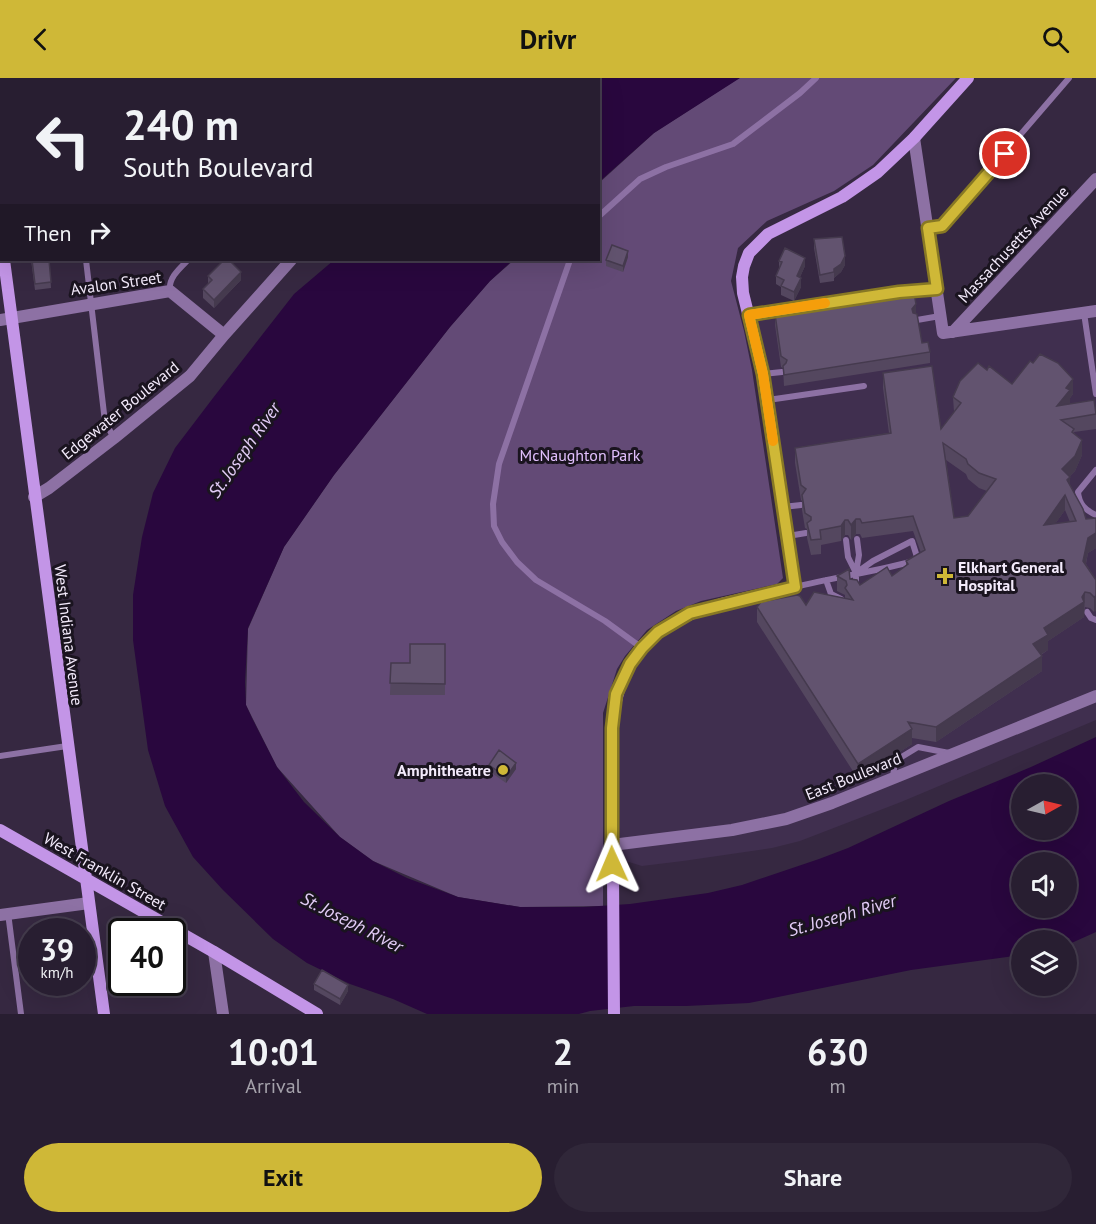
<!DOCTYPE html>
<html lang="en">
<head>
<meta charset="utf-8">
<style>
  :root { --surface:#281e31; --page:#302739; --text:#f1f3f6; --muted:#a5a2ab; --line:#443c4d; --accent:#cfb837 }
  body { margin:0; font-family:"PT Sans",sans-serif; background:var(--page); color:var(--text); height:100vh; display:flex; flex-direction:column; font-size:22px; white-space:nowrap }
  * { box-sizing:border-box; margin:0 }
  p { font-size:20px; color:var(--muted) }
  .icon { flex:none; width:33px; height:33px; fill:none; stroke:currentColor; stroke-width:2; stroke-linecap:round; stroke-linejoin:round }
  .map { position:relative; height:936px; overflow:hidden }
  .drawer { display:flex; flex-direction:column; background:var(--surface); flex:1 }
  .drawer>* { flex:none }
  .banner { position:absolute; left:0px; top:0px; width:600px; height:183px; box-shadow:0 6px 24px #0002,0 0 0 2px var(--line); background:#281e31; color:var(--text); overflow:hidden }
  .needle { width:39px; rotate:82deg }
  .buttons { position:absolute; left:1011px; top:696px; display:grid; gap:12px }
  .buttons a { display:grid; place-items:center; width:66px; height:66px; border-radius:50%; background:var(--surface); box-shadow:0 6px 24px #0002,0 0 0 2px var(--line); font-size:30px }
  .speed { position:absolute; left:18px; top:840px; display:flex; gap:12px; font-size:30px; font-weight:700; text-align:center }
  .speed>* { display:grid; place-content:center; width:78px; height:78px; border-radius:50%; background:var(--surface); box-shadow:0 6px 24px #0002,0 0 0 2px var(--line); line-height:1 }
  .speed small { font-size:15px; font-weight:400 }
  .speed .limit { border:3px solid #111; border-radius:9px; background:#fff; color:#111 }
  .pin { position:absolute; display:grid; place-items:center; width:51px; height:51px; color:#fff; margin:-26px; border:3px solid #fff; border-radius:50%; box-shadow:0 2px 6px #0007 }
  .me { position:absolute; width:66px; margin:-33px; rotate:359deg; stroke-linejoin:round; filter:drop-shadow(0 0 4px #0008) }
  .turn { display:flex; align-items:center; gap:21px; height:126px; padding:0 24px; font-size:27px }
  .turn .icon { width:78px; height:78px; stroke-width:2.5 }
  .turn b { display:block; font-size:42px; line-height:51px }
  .then { display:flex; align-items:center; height:57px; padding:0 24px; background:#0003; gap:12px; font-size:22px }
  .eta { display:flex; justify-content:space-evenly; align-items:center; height:102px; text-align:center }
  .eta b { font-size:36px; font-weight:700; line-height:42px }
  .primary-button { display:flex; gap:12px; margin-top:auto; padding:12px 24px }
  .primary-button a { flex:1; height:69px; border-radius:36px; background:var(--accent); color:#111; font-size:24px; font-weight:700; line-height:69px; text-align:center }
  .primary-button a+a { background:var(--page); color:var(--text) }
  header { display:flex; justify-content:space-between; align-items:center; height:78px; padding:0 24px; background:var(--accent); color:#111; font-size:27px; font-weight:700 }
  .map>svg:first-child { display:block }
  .built { fill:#402f4f }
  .green { fill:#634a76 }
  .water { fill:#29073e; fill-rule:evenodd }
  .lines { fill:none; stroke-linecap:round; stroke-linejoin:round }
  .lane { stroke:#8d71a4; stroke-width:6 }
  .street { stroke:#8d71a4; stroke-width:12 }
  .secondary { stroke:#c395e7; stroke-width:12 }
  .wall { fill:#54475f; fill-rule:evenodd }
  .shaded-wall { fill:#453a4e }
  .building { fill:#62536f; stroke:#453a4e; stroke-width:1.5; fill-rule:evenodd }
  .route-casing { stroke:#877824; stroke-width:15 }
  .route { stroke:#cfb837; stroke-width:10 }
  .slow { stroke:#f59e0b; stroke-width:10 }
  .poi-dot { fill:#cfb837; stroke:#1a141f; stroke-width:2 }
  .labels { text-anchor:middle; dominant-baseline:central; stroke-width:6; stroke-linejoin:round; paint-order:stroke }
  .street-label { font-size:16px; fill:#f3eafb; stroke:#1a141f }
  .park-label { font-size:16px; fill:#e2c0fe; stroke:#1a141f }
  .poi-label { font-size:16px; font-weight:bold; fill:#f3eafb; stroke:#1a141f; text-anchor:start }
  .water-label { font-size:18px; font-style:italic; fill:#e2ccf6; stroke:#1a141f }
</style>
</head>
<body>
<header><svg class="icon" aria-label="back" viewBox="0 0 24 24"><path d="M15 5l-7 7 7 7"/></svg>Drivr<svg class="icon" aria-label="search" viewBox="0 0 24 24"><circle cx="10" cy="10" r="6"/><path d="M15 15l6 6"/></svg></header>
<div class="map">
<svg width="1096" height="936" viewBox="0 0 1096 936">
  <rect width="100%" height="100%" fill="#362841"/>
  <path class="built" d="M 936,211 L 942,255 L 1096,233 L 1096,642 L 901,724 L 800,763 L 772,770 L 683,783 L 642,788 L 629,784 L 613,785 L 612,650 L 631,586 L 671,546 L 796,509 L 750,237 Z"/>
  <path class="green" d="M 739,0 L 956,0 L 873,87 L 834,113 L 767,143 L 738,170 L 731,203 L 744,253 L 752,292 L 783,500 L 777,506 L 701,523 L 676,533 L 647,552 L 625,578 L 617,591 L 603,635 L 603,828 L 520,829 L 458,819 L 373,783 L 340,759 L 277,689 L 246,627 L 248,551 L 284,469 L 334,397 L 450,249 L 490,203 L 514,182 L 598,182 L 599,105 L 654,55 Z"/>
  <path class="water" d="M 516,0 L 740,0 L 654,55 L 599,104 L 598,2 L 514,1 Z
    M 334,182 L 513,182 L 490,203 L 450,249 L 334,397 L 284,469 L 248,550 L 245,604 L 246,627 L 252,640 L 277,689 L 304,724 L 340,759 L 373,783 L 407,800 L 458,819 L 520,829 L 584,829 L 630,826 L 708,815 L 742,807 L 819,781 L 848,770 L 949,723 L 1031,689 L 1096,659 L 1096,854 L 1067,867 L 1066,862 L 1022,862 L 1021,877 L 911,892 L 749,925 L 686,928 L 634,928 L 590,933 L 579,936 L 427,936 L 393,921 L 350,906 L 307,885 L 273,861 L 223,812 L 193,779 L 165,728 L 148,672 L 133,562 L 133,517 L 142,459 L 153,415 L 175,370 L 213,320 L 294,216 ZM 1022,706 L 1066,706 L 1066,752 L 1022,752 ZM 1022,784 L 1066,784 L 1066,830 L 1022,830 Z"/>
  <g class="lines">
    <path class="lane" d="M 64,0 L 64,2
      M 373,2 L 374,0
      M 598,139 L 640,101 L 666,89 L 733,66 L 800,15 L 816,0
      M 928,150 L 942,148 L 1069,0
      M 86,182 L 105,344 L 114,360
      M 570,182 L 499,386 L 493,426 L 494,448 L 502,464 L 517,484 L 536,502 L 605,543 L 642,570
      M 170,213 C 168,200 180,190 188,182
      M 1084,235 L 1096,316
      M 749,237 L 899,214 L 937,211
      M 917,242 L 940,238
      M 763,296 L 782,294
      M 768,322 L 864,308
      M 1096,392 L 1078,414 C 1079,426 1085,432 1096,437
      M 783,429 L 801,427
      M 788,458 L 806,455
      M 846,462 L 848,479 L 856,495 L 856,508
      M 856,494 L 859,477 L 857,461
      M 826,502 L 831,516 L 841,521
      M 795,509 C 836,499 878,493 918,482 L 912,463 L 873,483 L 856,495
      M 1087,534 L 1091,540 L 1096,542
      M 0,678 L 67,668
      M 893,699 L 895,683 L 918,669 L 949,675
      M 8,835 L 21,936"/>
    <path class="street" d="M 282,0 L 282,2
      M 482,2 L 483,0
      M 914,60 L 943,255 L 1096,233
      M 0,79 L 2,79
      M 0,242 L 170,213 L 224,257
      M 953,254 L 1096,101
      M 34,419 L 49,410 L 114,360 L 190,298 L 224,257 L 291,182
      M 612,767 L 732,752 L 786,741 L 832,725 L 1096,618
      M 0,837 L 89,825
      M 214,874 L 223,936"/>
    <path class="secondary" d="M 0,152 L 2,163
      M 4,182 L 104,936
      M 0,752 L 214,874 L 317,936
      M 614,936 L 612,650 C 622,534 704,531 795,509 L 763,296 L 743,215 L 742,199 L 744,188 L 749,175 L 768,156 L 842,119 L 878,94 L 914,60 L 968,0"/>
  </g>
  <path class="wall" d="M 814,161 L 845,187 L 841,194 L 834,200 L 834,203 L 820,205 L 814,170 Z
    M 628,179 L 623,194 L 606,188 L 606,182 Z
    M 31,182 L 49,182 L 51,210 L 35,212 Z
    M 779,183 L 805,188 L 800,199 L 801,209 L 794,223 L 781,217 L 781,209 L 776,206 L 776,198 L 779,191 Z
    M 208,198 L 241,202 L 214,230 L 203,220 L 203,211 L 208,206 Z
    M 916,235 L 922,265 L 930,274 L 930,285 L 784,308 L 783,290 L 781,289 L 775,247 L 775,236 Z
    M 987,292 L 1012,306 L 1073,316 L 1070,320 L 1070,326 L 1096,336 L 1096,351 L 1074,354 L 1082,377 L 1075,393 L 1070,398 L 1070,408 L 1086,441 L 1096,440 L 1096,470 L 1088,475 L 1086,486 L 1096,502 L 1094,534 L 1090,530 L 1085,529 L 1084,539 L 1048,563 L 1048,572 L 1041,577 L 1042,593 L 936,664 L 912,660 L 912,666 L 858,701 L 757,544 L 757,529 L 806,527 L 845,520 L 845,517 L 837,513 L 837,498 L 850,501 L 860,507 L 892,498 L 906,488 L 906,483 L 921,475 L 913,453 L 862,460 L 860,456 L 856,456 L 851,462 L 848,457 L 845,457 L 841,463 L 821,467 L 821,476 L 811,477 L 807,460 L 807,451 L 805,450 L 802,432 L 802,423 L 801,422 L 795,385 L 795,370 L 889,355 L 883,310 L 883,295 L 941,351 L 954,334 L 953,319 ZM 946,382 L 966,396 L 968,401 L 979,410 L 987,413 L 968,438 L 954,440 ZM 1065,432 L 1070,444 L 1055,446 Z
    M 445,566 L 445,617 L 390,617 L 391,585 L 410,585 Z
    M 489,687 L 516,691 L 506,705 L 489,693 Z
    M 115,843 L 122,854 L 122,858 L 115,848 Z
    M 314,906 L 348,913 L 340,927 L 314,912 Z"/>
  <path class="shaded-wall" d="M 628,173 L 628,179 L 623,194 L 623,188 Z
    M 845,178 L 845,187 L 841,194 L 834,200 L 834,191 Z
    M 805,180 L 805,188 L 797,206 L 797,198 Z
    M 241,194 L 241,202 L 214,230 L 214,222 Z
    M 801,200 L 801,209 L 794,223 L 794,214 Z
    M 916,226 L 916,237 L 912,242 L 912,231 Z
    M 1073,301 L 1073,316 L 1070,320 L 1070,327 L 1057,328 L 1066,310 Z
    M 1082,362 L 1082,377 L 1075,393 L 1062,406 L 1062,391 Z
    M 1070,399 L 1070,414 L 1067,402 Z
    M 1065,417 L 1065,432 L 1044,462 L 1044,447 Z
    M 856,441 L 856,456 L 851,462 L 851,447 Z
    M 845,442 L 845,457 L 841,463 L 841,448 Z
    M 1096,455 L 1096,470 L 1088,475 L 1083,498 L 1083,483 L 1088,460 Z
    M 1085,514 L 1084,539 L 1048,563 L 1048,572 L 1033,581 L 1033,566 L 1044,550 L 1082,519 Z
    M 1096,518 L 1096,533 L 1094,534 L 1094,519 Z
    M 1042,578 L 1042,593 L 936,664 L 936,649 Z
    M 912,651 L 912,666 L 858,701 L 858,686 Z
    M 516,685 L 516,691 L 506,705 L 506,699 Z
    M 348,907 L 348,913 L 340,927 L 340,921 Z"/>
  <path class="building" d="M 128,0 L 162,0 L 163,2 L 128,2 Z
    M 231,0 L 248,0 L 248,2 L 232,2 Z
    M 322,0 L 337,0 L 337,2 L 322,2 Z
    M 842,159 L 845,178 L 841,186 L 834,191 L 834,194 L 820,197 L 814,161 Z
    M 612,167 L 628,173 L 623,188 L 606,182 Z
    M 785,170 L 805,180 L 797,198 L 801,200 L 794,214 L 781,208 L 784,202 L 776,198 L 782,184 L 779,183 Z
    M 32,182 L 49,182 L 51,204 L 35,206 Z
    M 224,182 L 229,182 L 241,194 L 214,222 L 203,211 L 212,202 L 208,198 Z
    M 914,215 L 916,226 L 912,231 L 913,235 L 917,236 L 922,265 L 928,264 L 930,274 L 784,297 L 783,288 L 786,285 L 787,282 L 781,278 L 775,236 Z
    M 1040,276 L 1058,285 L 1073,301 L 1066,310 L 1070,312 L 1057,328 L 1094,322 L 1096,336 L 1061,342 L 1074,351 L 1072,354 L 1082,362 L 1075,378 L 1062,391 L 1070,399 L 1067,402 L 1083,431 L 1086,441 L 1096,440 L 1096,455 L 1088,460 L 1083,483 L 1096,502 L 1096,518 L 1094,519 L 1090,515 L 1085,514 L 1082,519 L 1084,524 L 1044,550 L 1048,557 L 1033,566 L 1042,578 L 936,649 L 908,644 L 912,651 L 858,686 L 757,529 L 761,524 L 797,517 L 800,518 L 806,527 L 814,514 L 853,522 L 845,510 L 847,507 L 846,503 L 837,498 L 849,491 L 850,501 L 857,502 L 860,507 L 887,489 L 892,498 L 908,486 L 906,483 L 925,472 L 913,438 L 862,445 L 860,441 L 856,441 L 851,447 L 848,442 L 845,442 L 841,448 L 820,452 L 821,461 L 811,462 L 807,445 L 811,442 L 811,439 L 805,435 L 802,417 L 806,411 L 801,407 L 795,370 L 891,355 L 883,295 L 932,288 L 941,351 L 961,325 L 953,319 L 960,303 L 978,285 L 987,292 L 989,288 L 1012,306 L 1030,283 L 1033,285 ZM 943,365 L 966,381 L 968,386 L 979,395 L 996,401 L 968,438 L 954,440 ZM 1065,417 L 1076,443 L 1044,447 Z
    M 410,566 L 445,566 L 445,606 L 390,605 L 391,585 L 410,585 Z
    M 499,672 L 516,685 L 506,699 L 489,687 Z
    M 131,841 L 138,854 L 122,854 L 115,843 Z
    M 322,892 L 348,907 L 340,921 L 314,906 Z"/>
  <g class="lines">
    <defs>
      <path id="route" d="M 612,786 L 612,650 L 616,616 L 630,586 L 642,570 L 658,554 L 690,535 L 795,509 L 763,296 L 749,237 L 899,214 L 937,211 L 928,150 L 942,148 L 1005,76"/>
    </defs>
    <use href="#route" class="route-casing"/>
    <use href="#route" class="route"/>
    <path class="slow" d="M 773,363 L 763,296 L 749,237 L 825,225"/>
  </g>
  <g class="poi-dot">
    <path d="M942 489h6v6h6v6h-6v6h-6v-6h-6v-6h6z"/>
    <circle cx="503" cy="692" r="6"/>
  </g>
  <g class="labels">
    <g class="street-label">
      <text transform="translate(1013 166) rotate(-47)">Massachusetts Avenue</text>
      <text transform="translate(116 205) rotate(-8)">Avalon Street</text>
      <text transform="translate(120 332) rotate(-39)">Edgewater Boulevard</text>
      <text transform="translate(69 557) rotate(83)">West Indiana Avenue</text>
      <text transform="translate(853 698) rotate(-22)">East Boulevard</text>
      <text transform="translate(105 793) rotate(30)">West Franklin Street</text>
    </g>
    <g class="park-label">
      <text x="580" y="377">McNaughton Park</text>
    </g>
    <g class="poi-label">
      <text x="958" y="489">Elkhart General<tspan x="958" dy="18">Hospital</tspan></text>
      <text x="491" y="692" text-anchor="end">Amphitheatre</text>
    </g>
    <g class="water-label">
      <text transform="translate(244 372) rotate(-55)">St. Joseph River</text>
      <text transform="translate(842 837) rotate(-16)">St. Joseph River</text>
      <text transform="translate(352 844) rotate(27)">St. Joseph River</text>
    </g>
  </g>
</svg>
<div class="buttons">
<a><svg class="needle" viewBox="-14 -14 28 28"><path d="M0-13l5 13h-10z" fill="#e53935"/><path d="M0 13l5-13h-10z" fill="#a5a2ab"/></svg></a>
<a><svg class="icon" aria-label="sound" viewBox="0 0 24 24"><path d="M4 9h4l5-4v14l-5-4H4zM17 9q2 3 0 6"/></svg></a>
<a><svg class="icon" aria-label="layers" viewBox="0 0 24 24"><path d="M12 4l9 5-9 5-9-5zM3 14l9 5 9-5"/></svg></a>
</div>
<div class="speed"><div>39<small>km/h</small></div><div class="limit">40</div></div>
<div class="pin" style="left:1005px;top:76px;background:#d93025"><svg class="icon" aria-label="arrive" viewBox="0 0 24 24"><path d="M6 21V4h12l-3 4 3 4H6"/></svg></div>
<svg class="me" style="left:612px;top:786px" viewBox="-20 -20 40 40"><path d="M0-17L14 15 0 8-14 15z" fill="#cfb837" stroke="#fff" stroke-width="4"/></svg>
<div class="banner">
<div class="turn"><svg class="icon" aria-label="left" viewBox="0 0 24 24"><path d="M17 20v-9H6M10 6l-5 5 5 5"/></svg><div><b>240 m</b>South Boulevard</div></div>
<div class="then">Then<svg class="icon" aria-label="right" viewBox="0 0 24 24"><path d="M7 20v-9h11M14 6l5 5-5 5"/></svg></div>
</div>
</div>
<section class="drawer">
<div class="eta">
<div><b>10:01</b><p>Arrival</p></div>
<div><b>2</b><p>min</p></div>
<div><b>630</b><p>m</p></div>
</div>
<div class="primary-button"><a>Exit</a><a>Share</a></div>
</section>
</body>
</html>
